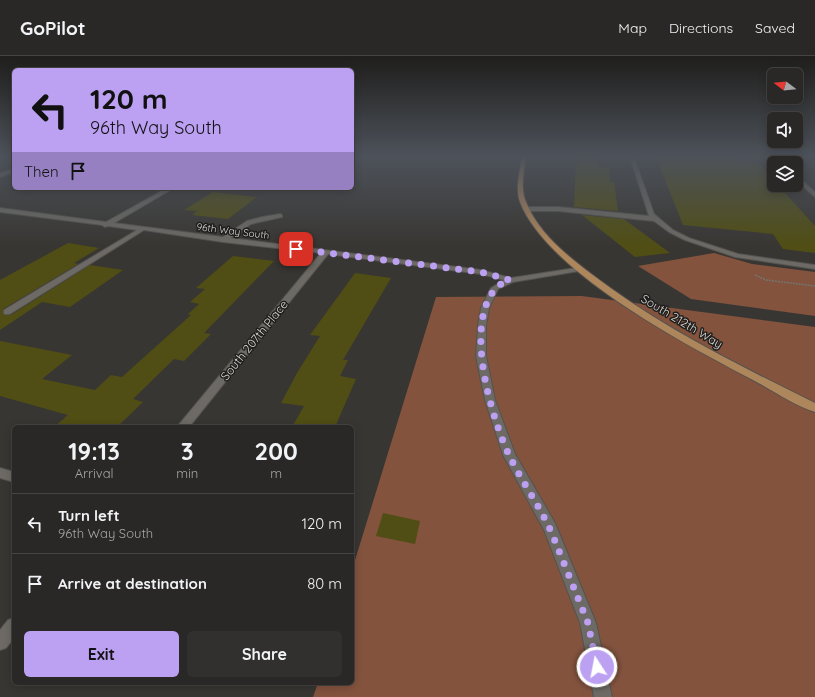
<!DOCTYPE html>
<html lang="en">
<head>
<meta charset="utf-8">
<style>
  :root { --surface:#2a2826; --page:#32302e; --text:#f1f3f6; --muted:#a5a6a7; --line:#464443; --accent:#bca0f2 }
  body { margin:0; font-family:Quicksand,sans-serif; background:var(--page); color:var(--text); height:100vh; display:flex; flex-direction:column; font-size:15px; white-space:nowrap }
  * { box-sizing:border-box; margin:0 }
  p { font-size:13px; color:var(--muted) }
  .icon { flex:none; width:22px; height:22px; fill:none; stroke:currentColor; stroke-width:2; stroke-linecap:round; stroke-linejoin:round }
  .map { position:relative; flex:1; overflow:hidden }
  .panel { position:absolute; left:12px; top:369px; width:342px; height:260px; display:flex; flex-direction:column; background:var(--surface); border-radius:6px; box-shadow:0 2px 10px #0003,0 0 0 1px var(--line) }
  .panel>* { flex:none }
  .banner { position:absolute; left:12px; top:12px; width:342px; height:122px; border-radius:6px; box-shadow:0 2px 10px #0003,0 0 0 1px var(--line); background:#bca0f2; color:#111; overflow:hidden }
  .needle { width:26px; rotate:286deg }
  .controls { position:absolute; left:767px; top:12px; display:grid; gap:8px }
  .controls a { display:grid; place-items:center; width:36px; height:36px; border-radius:6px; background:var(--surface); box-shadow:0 2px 10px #0003,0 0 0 1px var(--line); font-size:20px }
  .pin { position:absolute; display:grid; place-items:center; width:34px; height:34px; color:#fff; margin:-17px; border-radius:8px; box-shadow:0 2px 6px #0006 }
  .me { position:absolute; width:44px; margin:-22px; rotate:349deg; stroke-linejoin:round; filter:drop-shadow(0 0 3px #0008) }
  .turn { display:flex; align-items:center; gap:14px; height:84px; padding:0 12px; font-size:18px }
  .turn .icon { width:52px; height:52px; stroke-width:2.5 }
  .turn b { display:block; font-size:28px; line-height:34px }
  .then { display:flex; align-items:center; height:38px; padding:0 12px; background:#0003; gap:8px; font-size:15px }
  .eta { display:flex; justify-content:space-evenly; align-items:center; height:68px; text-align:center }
  .eta b { font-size:24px; font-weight:700; line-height:28px }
  .button { display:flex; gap:8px; margin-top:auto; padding:8px 12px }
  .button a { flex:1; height:46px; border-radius:6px; background:var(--accent); color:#111; font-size:16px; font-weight:700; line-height:46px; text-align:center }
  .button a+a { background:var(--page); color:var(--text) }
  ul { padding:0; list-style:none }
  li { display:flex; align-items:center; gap:12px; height:60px; padding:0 12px; border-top:1px solid var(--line) }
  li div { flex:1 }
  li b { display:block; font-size:15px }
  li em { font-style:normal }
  header { display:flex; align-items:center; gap:24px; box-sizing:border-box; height:56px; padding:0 20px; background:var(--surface); border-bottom:1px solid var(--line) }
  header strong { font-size:19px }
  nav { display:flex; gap:22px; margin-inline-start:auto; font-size:14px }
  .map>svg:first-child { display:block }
  .green { fill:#83533e }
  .building { fill:#504e14 }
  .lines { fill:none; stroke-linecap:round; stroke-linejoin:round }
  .minor-casing { stroke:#54524f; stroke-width:2 }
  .major-casing { stroke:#54524f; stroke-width:2 }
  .path { stroke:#757470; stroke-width:1.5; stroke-dasharray:2 1; stroke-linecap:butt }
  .minor { fill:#6d6a65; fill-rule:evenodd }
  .major { fill:#ae865c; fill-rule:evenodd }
  .route { stroke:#bca0f2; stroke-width:7; stroke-dasharray:0 12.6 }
  .labels { text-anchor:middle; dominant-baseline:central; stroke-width:3; stroke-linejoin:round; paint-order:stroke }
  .far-street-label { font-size:10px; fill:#dad9d6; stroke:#1f1e1c }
  .street-label { font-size:12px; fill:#dad9d6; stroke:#1f1e1c }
</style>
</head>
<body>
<header>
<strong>GoPilot</strong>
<nav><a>Map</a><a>Directions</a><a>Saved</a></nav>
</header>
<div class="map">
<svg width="815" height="641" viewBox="0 0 815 641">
  <rect width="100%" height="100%" fill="#383632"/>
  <path class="green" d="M 714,197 L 752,208 L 815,216 L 815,260 L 691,243 L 638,210 Z
    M 582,240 L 815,271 L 815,641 L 313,641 L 318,627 L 352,627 L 352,514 L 436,241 Z"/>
  <path class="building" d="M 578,101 L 597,101 L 599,111 L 609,112 L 610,126 L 614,126 L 618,155 L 574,151 L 576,107 L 578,108 Z
    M 656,101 L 733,101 L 737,105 L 759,107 L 774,124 L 774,129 L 778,129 L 815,170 L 815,197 L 783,193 L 773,178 L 683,169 Z
    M 213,136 L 257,141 L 228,163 L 192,159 L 197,155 L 184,154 Z
    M 582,159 L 624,163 L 670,197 L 635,201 Z
    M 68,187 L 99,192 L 74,207 L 78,208 L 3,253 L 3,259 L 11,259 L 90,209 L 123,214 L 70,251 L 42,246 L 0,274 L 0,224 Z
    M 233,200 L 274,205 L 204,277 L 211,278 L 184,305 L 174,303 L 133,343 L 143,346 L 117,371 L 54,371 L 68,359 L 0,340 L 0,285 L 72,299 L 42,323 L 95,334 L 111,319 L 122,321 L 191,259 L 188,258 L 199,248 L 190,246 L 205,233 L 196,232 Z
    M 355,217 L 391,222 L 343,304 L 348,304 L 340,320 L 356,323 L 335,371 L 292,371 L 304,350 L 281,347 L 297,317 L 320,280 L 310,279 Z
    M 383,457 L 420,465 L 415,488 L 376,480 Z"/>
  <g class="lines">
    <defs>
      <path id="minor" d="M 630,101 L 634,101 L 654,158 L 673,174 L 689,182 L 738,198 L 815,209 L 815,213 L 735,201 L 685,184 L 669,176 L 654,165 L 558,155 L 526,155 L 523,153 L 526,151 L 558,151 L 649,160 Z
        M 773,101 L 777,101 L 783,107 L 778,107 Z
        M 14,113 L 14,116 L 0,121 L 0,117 Z
        M 796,119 L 815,136 L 815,141 L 796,124 Z
        M 167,132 L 174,132 L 114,167 L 223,181 L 247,165 L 262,161 L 280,158 L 282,159 L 282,161 L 251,168 L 230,182 L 481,214 L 511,222 L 582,211 L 583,213 L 579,215 L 513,226 L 498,233 L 489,252 L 486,270 L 486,300 L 495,344 L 515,398 L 555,467 L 596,567 L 612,641 L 594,641 L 580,567 L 544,474 L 503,399 L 485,344 L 476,300 L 478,270 L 481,252 L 491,232 L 504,224 L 481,218 L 328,198 L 189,371 L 177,371 L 321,197 L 223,186 L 144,174 L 10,258 L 4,258 L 4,254 L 137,174 L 108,170 L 105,171 L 102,169 L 0,156 L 0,152 L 106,166 Z
        M 0,412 L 14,416 L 14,426 L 0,422 Z
        M 14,562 L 14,582 L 6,592 L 0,594 L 0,574 L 8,564 Z"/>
      <path id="major" d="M 522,101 L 526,101 C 524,115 520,133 526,146 C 538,176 565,198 590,217 C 659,270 738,309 815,347 L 815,356 C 795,350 772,334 753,324 C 688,290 547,216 520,146 C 515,133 520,115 522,101 Z"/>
    </defs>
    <use href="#minor" class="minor-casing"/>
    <use href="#major" class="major-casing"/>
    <path class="path" d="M 755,219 L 766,224 L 815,230"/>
    <use href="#minor" class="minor"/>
    <use href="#major" class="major"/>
  </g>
  <linearGradient id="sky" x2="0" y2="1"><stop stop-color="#1f1e1c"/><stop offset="0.53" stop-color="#4d525a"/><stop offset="1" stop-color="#4d525a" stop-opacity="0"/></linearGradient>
  <rect width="815" height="190" fill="url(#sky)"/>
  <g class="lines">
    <path class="route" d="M 296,193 L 481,216 L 510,224 C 505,226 499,228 495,233 C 464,270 491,360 509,399 C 523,428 543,454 555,485 L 588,567 L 597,611"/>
  </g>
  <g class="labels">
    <g class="far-street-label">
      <text transform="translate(233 175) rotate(7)">96th Way South</text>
    </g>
    <g class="street-label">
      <text transform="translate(682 265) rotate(31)">South 212th Way</text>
      <text transform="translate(254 284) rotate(-51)">South 207th Place</text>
    </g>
  </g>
</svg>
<div class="controls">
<a><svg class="needle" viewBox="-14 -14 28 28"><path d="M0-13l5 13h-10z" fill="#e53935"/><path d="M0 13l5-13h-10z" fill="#a5a6a7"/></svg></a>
<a><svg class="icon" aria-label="sound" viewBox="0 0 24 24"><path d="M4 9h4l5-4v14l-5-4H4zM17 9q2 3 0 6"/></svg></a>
<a><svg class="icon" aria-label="layers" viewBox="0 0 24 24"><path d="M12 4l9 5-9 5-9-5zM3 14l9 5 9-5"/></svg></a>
</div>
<div class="pin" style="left:296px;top:193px;background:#d93025"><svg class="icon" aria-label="arrive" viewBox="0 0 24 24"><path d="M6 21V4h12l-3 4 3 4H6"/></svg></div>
<svg class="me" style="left:597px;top:611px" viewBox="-20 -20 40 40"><circle r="17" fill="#bca0f2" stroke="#fff" stroke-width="3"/><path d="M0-11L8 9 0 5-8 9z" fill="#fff"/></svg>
<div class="banner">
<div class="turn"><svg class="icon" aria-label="left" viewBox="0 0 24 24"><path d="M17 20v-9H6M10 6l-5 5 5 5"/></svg><div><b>120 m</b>96th Way South</div></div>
<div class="then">Then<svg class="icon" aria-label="arrive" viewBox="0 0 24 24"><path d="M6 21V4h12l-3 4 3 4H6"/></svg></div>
</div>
<section class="panel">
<div class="eta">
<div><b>19:13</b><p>Arrival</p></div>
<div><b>3</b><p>min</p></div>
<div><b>200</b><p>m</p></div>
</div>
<ul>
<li><svg class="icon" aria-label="left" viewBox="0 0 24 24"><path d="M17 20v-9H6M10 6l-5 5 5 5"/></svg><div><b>Turn left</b><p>96th Way South</p></div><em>120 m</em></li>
<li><svg class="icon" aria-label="arrive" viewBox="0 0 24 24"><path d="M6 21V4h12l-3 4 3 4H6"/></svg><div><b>Arrive at destination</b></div><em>80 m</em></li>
</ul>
<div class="button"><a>Exit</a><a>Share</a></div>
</section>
</div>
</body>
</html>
